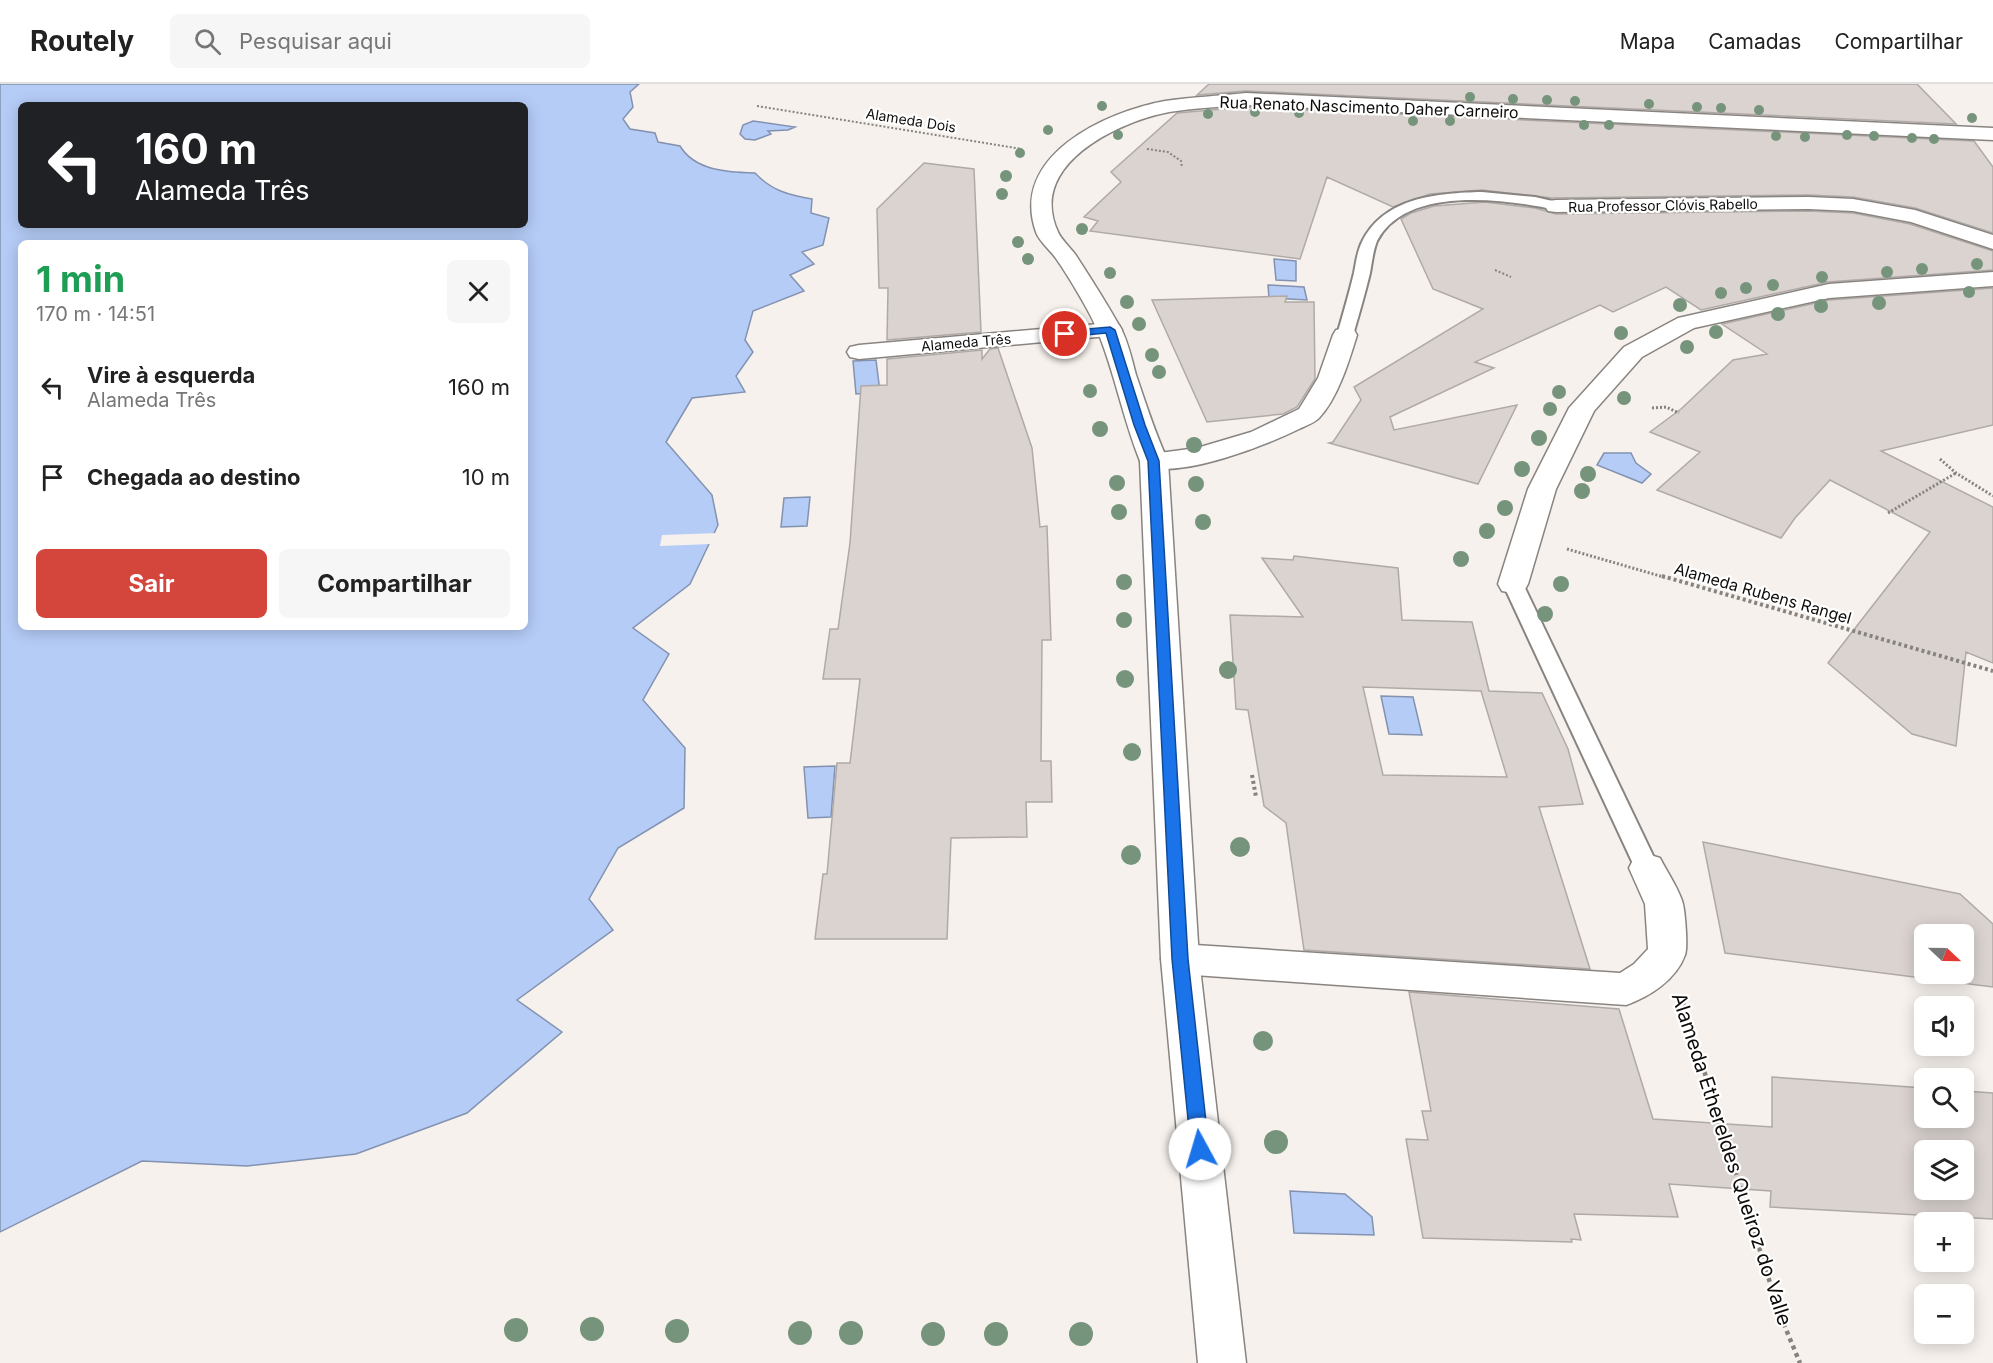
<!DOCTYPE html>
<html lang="pt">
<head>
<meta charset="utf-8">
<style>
  :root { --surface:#fff; --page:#f6f6f6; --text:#222; --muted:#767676; --line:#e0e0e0; --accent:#d4463b }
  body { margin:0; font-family:Inter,sans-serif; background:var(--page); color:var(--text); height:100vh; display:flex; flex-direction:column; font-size:22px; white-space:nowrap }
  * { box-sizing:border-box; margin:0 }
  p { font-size:20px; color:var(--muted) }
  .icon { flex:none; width:33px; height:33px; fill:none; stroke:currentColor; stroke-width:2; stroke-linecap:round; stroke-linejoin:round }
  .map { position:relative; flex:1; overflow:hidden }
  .side { position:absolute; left:18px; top:156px; width:510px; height:390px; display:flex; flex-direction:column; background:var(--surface); border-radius:9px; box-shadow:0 3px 15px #0003 }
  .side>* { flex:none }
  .banner { position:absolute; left:18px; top:18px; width:510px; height:126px; border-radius:9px; box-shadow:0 3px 15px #0003; background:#202124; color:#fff; overflow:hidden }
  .needle { width:39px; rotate:112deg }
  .tools { position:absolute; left:1914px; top:840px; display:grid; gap:12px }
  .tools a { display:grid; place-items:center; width:60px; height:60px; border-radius:9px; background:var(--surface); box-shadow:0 3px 15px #0003; font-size:30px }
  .pin { position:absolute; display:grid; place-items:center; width:51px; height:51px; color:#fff; margin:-26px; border:3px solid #fff; border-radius:50%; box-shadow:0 2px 6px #0007 }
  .me { position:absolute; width:66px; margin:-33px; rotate:354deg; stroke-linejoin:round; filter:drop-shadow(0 0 4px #0008) }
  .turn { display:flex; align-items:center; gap:21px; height:126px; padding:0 18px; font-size:27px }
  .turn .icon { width:78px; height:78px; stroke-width:2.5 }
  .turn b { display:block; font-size:42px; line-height:51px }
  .round { display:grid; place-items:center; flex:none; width:63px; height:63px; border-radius:9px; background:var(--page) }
  .summary { display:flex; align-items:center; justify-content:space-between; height:102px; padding:0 18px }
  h1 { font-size:36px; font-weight:700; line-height:45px; color:#1e9e55 }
  .button { display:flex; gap:12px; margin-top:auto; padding:12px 18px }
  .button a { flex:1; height:69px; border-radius:9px; background:var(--accent); color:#fff; font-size:24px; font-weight:700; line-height:69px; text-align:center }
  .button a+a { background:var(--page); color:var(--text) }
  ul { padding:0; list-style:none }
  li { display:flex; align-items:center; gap:18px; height:90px; padding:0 18px }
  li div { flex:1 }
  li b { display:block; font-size:22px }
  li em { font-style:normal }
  header { display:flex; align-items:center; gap:36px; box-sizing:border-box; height:84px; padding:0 30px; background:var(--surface); border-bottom:2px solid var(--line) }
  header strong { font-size:28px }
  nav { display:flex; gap:33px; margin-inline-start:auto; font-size:21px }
  .search { width:420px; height:54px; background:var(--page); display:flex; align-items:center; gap:15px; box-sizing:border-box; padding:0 21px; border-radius:9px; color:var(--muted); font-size:22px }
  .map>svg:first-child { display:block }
  .water { fill:#b5ccf7; stroke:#8392b0; stroke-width:1.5; fill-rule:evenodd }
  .pier { fill:#f6f1ec }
  .building { fill:#dad3d0; stroke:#b0aaa7; stroke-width:1.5; fill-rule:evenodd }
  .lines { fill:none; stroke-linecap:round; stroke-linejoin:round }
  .lane-casing { stroke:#898480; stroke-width:4 }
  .street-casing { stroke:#898480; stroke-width:3 }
  .secondary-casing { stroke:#898480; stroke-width:3 }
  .path-far3 { stroke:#86837f; stroke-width:2; stroke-dasharray:2 2; stroke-linecap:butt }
  .path-far2 { stroke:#86837f; stroke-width:3; stroke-dasharray:2 2; stroke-linecap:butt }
  .path-far1 { stroke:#86837f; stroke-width:4; stroke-dasharray:3 3; stroke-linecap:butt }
  .path { stroke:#86837f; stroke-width:4.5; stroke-dasharray:4 4; stroke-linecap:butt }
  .lane { fill:#fff; fill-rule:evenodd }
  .street { fill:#fff; fill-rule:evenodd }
  .secondary { fill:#fff; fill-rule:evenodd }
  .tree { fill:#76947c }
  .route { fill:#1a73e8; stroke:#114b97; stroke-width:1.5 }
  .labels { text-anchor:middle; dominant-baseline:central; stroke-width:4.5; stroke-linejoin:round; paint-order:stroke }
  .far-street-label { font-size:14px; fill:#0e0c0a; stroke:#fff }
  .street-label { font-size:16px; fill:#0e0c0a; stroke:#fff }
  .near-street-label { font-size:20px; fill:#0e0c0a; stroke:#fff }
</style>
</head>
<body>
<header>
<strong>Routely</strong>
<div class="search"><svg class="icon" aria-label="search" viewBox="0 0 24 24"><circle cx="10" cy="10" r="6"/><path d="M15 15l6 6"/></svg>Pesquisar aqui</div>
<nav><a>Mapa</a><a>Camadas</a><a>Compartilhar</a></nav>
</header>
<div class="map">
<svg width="1993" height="1279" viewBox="0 0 1993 1279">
  <rect width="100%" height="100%" fill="#f6f1ec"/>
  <path class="water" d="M 0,0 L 639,0 L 630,8 L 633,23 L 623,35 L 630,45 L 655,49 L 658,58 L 680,62 C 695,87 728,88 755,89 C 772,107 789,111 812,115 L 811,129 L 829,134 L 823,161 L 802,168 L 814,180 L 790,191 L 804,207 L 753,227 L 745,256 L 753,268 L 736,292 L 745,308 L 692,314 L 666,358 L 712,411 L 718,441 L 690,500 L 633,544 L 669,570 L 643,616 L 685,664 L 684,724 L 618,764 L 589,815 L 613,846 L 517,916 L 562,948 L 467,1029 L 356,1070 L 247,1082 L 142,1077 L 0,1148 ZM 21,21 L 525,21 L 525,141 L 21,141 ZM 21,159 L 525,159 L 525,543 L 21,543 Z
    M 753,37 L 795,43 L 788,46 L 768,47 L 771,50 L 755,56 L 745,55 L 740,50 L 743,41 Z
    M 1274,175 L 1296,177 L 1296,197 L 1276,196 Z
    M 1268,201 L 1304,203 L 1307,216 L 1269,214 Z
    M 876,276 L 880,308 L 856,310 L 853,277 Z
    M 1604,369 L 1631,369 L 1636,379 L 1651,390 L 1642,399 L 1597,381 Z
    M 810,413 L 807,442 L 781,443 L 784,414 Z
    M 1381,612 L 1413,613 L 1422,651 L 1389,650 Z
    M 835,682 L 831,733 L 808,734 L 804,683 Z
    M 1290,1107 L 1345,1110 L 1372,1133 L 1374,1151 L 1294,1149 Z"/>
  <path class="pier" d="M 718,449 L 712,460 L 660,462 L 662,451 Z"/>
  <path class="building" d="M 1209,0 L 1917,0 L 1956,40 L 1246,7 L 1197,11 Z
    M 1246,23 L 1974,57 L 1993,83 L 1993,149 L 1915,124 L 1853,113 L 1809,111 L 1551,114 L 1482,106 L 1430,110 L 1393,123 L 1327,93 L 1300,175 L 1090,147 L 1098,137 L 1084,133 L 1121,98 L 1111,88 L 1177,29 Z
    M 924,79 L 974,85 L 981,248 L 887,256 L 888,204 L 879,204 L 877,125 Z
    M 1485,118 L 1535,124 L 1556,130 L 1809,127 L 1853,129 L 1910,140 L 1993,167 L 1993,186 L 1828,198 L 1701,226 L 1666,203 L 1613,228 L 1600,221 L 1475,278 L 1494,284 L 1390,333 L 1394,346 L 1517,321 L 1478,400 L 1329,359 L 1333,358 L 1361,316 L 1354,303 L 1483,225 L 1433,205 L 1401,135 L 1411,129 L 1434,122 Z
    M 1993,204 L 1993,341 L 1881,367 L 1993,423 L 1993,579 L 1966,568 L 1956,662 L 1912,650 L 1828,579 L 1930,448 L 1830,396 L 1795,434 L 1781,454 L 1657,406 L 1700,368 L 1650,348 L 1681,325 L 1733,276 L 1767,270 L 1722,240 L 1829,216 Z
    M 1287,212 L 1285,218 L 1314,218 L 1315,295 L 1297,323 L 1283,330 L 1207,338 L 1152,216 Z
    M 998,264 L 1032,364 L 1040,443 L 1047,442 L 1051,556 L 1042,556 L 1041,677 L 1051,677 L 1052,718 L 1026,718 L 1027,753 L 951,754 L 947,855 L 815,855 L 823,790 L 827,790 L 837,679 L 850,679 L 860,595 L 823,595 L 830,545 L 838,545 L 850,459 L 861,302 L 887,301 L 887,275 L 982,266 L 982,275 L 990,265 Z
    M 1294,472 L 1398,484 L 1402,536 L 1472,538 L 1489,607 L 1542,609 L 1568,665 L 1583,720 L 1539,723 L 1590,885 L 1304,866 L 1286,739 L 1264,722 L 1248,626 L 1236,625 L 1230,531 L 1303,533 L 1262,474 L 1293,476 ZM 1363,603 L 1481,607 L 1507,693 L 1383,691 Z
    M 1703,758 L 1960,810 L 1993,840 L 1993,903 L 1725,869 ZM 1924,850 L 1964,850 L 1964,890 L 1924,890 Z
    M 1409,908 L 1619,925 L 1653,1035 L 1772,1043 L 1772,993 L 1924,1004 L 1924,1034 L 1964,1034 L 1964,1007 L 1993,1009 L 1993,1135 L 1770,1123 L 1771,1107 L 1669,1100 L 1678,1133 L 1574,1130 L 1581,1156 L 1571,1155 L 1572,1158 L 1423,1154 L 1406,1055 L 1428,1056 L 1422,1027 L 1431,1027 ZM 1924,1066 L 1964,1066 L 1964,1106 L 1924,1106 Z"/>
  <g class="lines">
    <defs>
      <path id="lane" d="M 1482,108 L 1535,113 L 1561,119 L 1563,122 L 1556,126 C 1506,115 1406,101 1377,157 C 1373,167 1372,178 1370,189 C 1365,210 1359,230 1353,251 L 1351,255 L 1339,255 L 1337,251 C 1343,230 1349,210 1354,189 C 1356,179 1357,168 1362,158 C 1384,113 1438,109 1482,108 Z
        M 1513,494 L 1520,495 L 1523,500 L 1659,784 L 1656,791 L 1647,793 L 1638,791 L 1635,784 L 1503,500 L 1506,495 Z"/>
      <path id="street" d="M 1809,113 L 1853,115 L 1915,126 L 1993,151 L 1993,165 L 1911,138 L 1853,127 L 1809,125 L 1556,128 L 1548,127 L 1545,122 L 1548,117 L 1556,116 Z
        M 1993,188 L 1993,202 L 1829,214 L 1694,244 L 1642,273 L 1594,327 L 1556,405 L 1528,500 L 1524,507 L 1513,509 L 1502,507 L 1498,500 L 1528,405 L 1569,324 L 1624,263 L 1678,234 L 1829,200 Z
        M 1110,239 L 1119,241 L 1122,246 L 1119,251 L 859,275 L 850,273 L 847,268 L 850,263 L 859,261 Z
        M 1345,244 L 1354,246 L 1357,251 C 1349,277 1338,314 1319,334 C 1314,339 1305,342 1299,345 C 1262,363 1185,393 1144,383 L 1140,377 L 1144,371 L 1197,364 L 1251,348 L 1299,325 L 1318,294 L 1333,251 L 1336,246 Z
        M 1647,770 L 1660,774 C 1667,788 1679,805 1683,820 C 1685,829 1688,863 1685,871 C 1676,896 1649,913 1626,921 L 1180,890 L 1166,886 L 1161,875 L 1166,864 L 1180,860 L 1620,889 L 1634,880 L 1648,865 L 1645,820 L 1629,784 L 1634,774 Z"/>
      <path id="secondary" d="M 1246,9 L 1993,44 L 1993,56 L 1246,21 C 1220,23 1194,24 1169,28 C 1117,38 1027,81 1058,148 C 1062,157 1072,165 1077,173 C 1092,196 1107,220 1120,243 C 1128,257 1132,276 1136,291 C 1146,320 1155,349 1168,377 L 1199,875 L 1246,1279 L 1198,1279 L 1161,875 L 1140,377 C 1123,335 1115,290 1098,248 C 1091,229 1067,190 1055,173 C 1049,165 1039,157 1036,148 C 1009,72 1105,28 1165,17 C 1191,13 1219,12 1246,9 Z"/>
    </defs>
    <use href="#lane" class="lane-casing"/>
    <use href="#street" class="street-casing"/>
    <use href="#secondary" class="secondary-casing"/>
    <path class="path-far3" d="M 757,22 L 1022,65
      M 1147,65 L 1168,68 L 1181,77 L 1182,84
      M 1495,186 L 1511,193"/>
    <path class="path-far2" d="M 1652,324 L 1666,323 L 1679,329
      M 1940,375 L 1956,389 L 1993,412
      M 1888,429 L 1956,389
      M 1567,465 L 1667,494"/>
    <path class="path-far1" d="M 1662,492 L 1993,587
      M 1252,691 L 1256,713"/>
    <path class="path" d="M 1683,919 L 1780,1231 L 1800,1279"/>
    <use href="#lane" class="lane"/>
    <use href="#street" class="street"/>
    <use href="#secondary" class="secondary"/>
  </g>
  <g class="tree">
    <circle cx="1470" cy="13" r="5"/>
    <circle cx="1513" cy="15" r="5"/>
    <circle cx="1547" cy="16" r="5"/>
    <circle cx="1575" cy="17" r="5"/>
    <circle cx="1649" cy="20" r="5"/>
    <circle cx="1102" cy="22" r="5"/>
    <circle cx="1697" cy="23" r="5"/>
    <circle cx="1721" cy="24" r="5"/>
    <circle cx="1759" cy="26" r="5"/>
    <circle cx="1255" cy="28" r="5"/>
    <circle cx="1299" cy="29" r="5"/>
    <circle cx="1208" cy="30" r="5"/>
    <circle cx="1972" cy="34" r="5"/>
    <circle cx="1413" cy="37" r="5"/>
    <circle cx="1450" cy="37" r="5"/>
    <circle cx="1584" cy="41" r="5"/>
    <circle cx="1609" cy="41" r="5"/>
    <circle cx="1048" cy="46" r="5"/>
    <circle cx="1118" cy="51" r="5"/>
    <circle cx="1847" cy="51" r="5"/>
    <circle cx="1776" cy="52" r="5"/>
    <circle cx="1874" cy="52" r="5"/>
    <circle cx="1805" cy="53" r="5"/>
    <circle cx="1912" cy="54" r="5"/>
    <circle cx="1934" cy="55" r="5"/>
    <circle cx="1020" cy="69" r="5"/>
    <circle cx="1006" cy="92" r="6"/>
    <circle cx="1002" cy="110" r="6"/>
    <circle cx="1082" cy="145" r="6"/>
    <circle cx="1018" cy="158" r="6"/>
    <circle cx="1028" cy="175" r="6"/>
    <circle cx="1977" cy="180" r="6"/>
    <circle cx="1922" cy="185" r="6"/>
    <circle cx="1887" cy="188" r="6"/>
    <circle cx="1110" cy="189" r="6"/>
    <circle cx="1822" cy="193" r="6"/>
    <circle cx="1773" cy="201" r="6"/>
    <circle cx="1746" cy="204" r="6"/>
    <circle cx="1969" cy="208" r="6"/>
    <circle cx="1721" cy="209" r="6"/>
    <circle cx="1127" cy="218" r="7"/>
    <circle cx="1879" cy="219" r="7"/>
    <circle cx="1680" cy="221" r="7"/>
    <circle cx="1821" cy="222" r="7"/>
    <circle cx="1778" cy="230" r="7"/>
    <circle cx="1139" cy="240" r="7"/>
    <circle cx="1716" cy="248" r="7"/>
    <circle cx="1621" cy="249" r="7"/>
    <circle cx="1687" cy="263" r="7"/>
    <circle cx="1152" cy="271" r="7"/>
    <circle cx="1159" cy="288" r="7"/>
    <circle cx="1090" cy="307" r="7"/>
    <circle cx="1559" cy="308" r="7"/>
    <circle cx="1624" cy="314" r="7"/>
    <circle cx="1550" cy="325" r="7"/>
    <circle cx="1100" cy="345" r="8"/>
    <circle cx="1539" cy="354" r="8"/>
    <circle cx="1194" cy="361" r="8"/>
    <circle cx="1522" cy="385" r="8"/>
    <circle cx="1588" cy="390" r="8"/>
    <circle cx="1117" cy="399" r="8"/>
    <circle cx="1196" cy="400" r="8"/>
    <circle cx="1582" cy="407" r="8"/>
    <circle cx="1505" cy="424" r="8"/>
    <circle cx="1119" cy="428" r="8"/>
    <circle cx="1203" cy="438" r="8"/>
    <circle cx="1487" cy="447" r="8"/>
    <circle cx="1461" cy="475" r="8"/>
    <circle cx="1124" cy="498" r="8"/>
    <circle cx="1561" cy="500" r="8"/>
    <circle cx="1545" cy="530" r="8"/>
    <circle cx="1124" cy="536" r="8"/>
    <circle cx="1228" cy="586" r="9"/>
    <circle cx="1125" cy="595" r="9"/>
    <circle cx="1132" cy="668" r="9"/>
    <circle cx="1240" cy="763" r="10"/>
    <circle cx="1131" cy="771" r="10"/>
    <circle cx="1263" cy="957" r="10"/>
    <circle cx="1276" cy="1058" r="12"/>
    <circle cx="592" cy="1245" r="12"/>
    <circle cx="516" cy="1246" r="12"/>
    <circle cx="677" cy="1247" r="12"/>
    <circle cx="800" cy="1249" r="12"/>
    <circle cx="851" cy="1249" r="12"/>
    <circle cx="933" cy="1250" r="12"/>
    <circle cx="996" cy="1250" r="12"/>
    <circle cx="1081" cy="1250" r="12"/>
  </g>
  <path class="route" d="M 1110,243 L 1115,246 L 1145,341 L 1159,377 L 1188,875 L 1209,1065 L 1206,1071 L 1200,1073 L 1194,1071 L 1191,1065 L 1172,875 L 1148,377 L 1134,341 L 1106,249 L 1065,253 L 1060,250 L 1065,247 Z"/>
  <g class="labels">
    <g class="far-street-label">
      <text transform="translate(911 36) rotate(9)">Alameda Dois</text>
      <text transform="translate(1663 121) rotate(-1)">Rua Professor Clóvis Rabello</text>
      <text transform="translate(966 258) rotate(-5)">Alameda Três</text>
    </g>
    <g class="street-label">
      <text transform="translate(1369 23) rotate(2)">Rua Renato Nascimento Daher Carneiro</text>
      <text transform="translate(1763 509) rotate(16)">Alameda Rubens Rangel</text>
    </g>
    <g class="near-street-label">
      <text transform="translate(1732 1075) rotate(72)">Alameda Ethereldes Queiroz do Valle</text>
    </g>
  </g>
</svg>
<div class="tools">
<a><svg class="needle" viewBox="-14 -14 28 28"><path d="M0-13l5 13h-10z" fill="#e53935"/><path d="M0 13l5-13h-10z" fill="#767676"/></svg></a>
<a><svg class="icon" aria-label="sound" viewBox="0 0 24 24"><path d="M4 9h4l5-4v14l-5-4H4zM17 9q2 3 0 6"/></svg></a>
<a><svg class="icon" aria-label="search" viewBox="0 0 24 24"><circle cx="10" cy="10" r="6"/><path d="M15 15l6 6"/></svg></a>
<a><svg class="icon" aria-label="layers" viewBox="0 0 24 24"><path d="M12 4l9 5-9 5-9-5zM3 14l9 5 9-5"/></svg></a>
<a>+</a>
<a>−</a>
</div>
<div class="pin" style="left:1065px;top:250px;background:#d93025"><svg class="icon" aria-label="arrive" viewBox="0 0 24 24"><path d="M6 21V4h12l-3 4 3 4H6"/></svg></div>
<svg class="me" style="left:1200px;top:1065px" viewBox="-20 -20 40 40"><circle r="19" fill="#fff"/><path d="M0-13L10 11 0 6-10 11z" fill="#1a73e8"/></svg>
<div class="banner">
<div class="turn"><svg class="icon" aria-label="left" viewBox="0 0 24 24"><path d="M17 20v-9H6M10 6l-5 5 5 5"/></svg><div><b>160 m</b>Alameda Três</div></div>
</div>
<section class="side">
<div class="summary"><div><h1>1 min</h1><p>170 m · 14:51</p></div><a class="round"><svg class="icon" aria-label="close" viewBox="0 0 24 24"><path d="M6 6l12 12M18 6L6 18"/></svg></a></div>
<ul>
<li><svg class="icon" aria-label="left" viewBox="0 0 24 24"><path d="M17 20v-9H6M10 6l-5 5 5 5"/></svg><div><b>Vire à esquerda</b><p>Alameda Três</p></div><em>160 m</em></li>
<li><svg class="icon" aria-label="arrive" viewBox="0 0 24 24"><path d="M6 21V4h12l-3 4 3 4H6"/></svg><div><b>Chegada ao destino</b></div><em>10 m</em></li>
</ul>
<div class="button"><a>Sair</a><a>Compartilhar</a></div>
</section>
</div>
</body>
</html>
